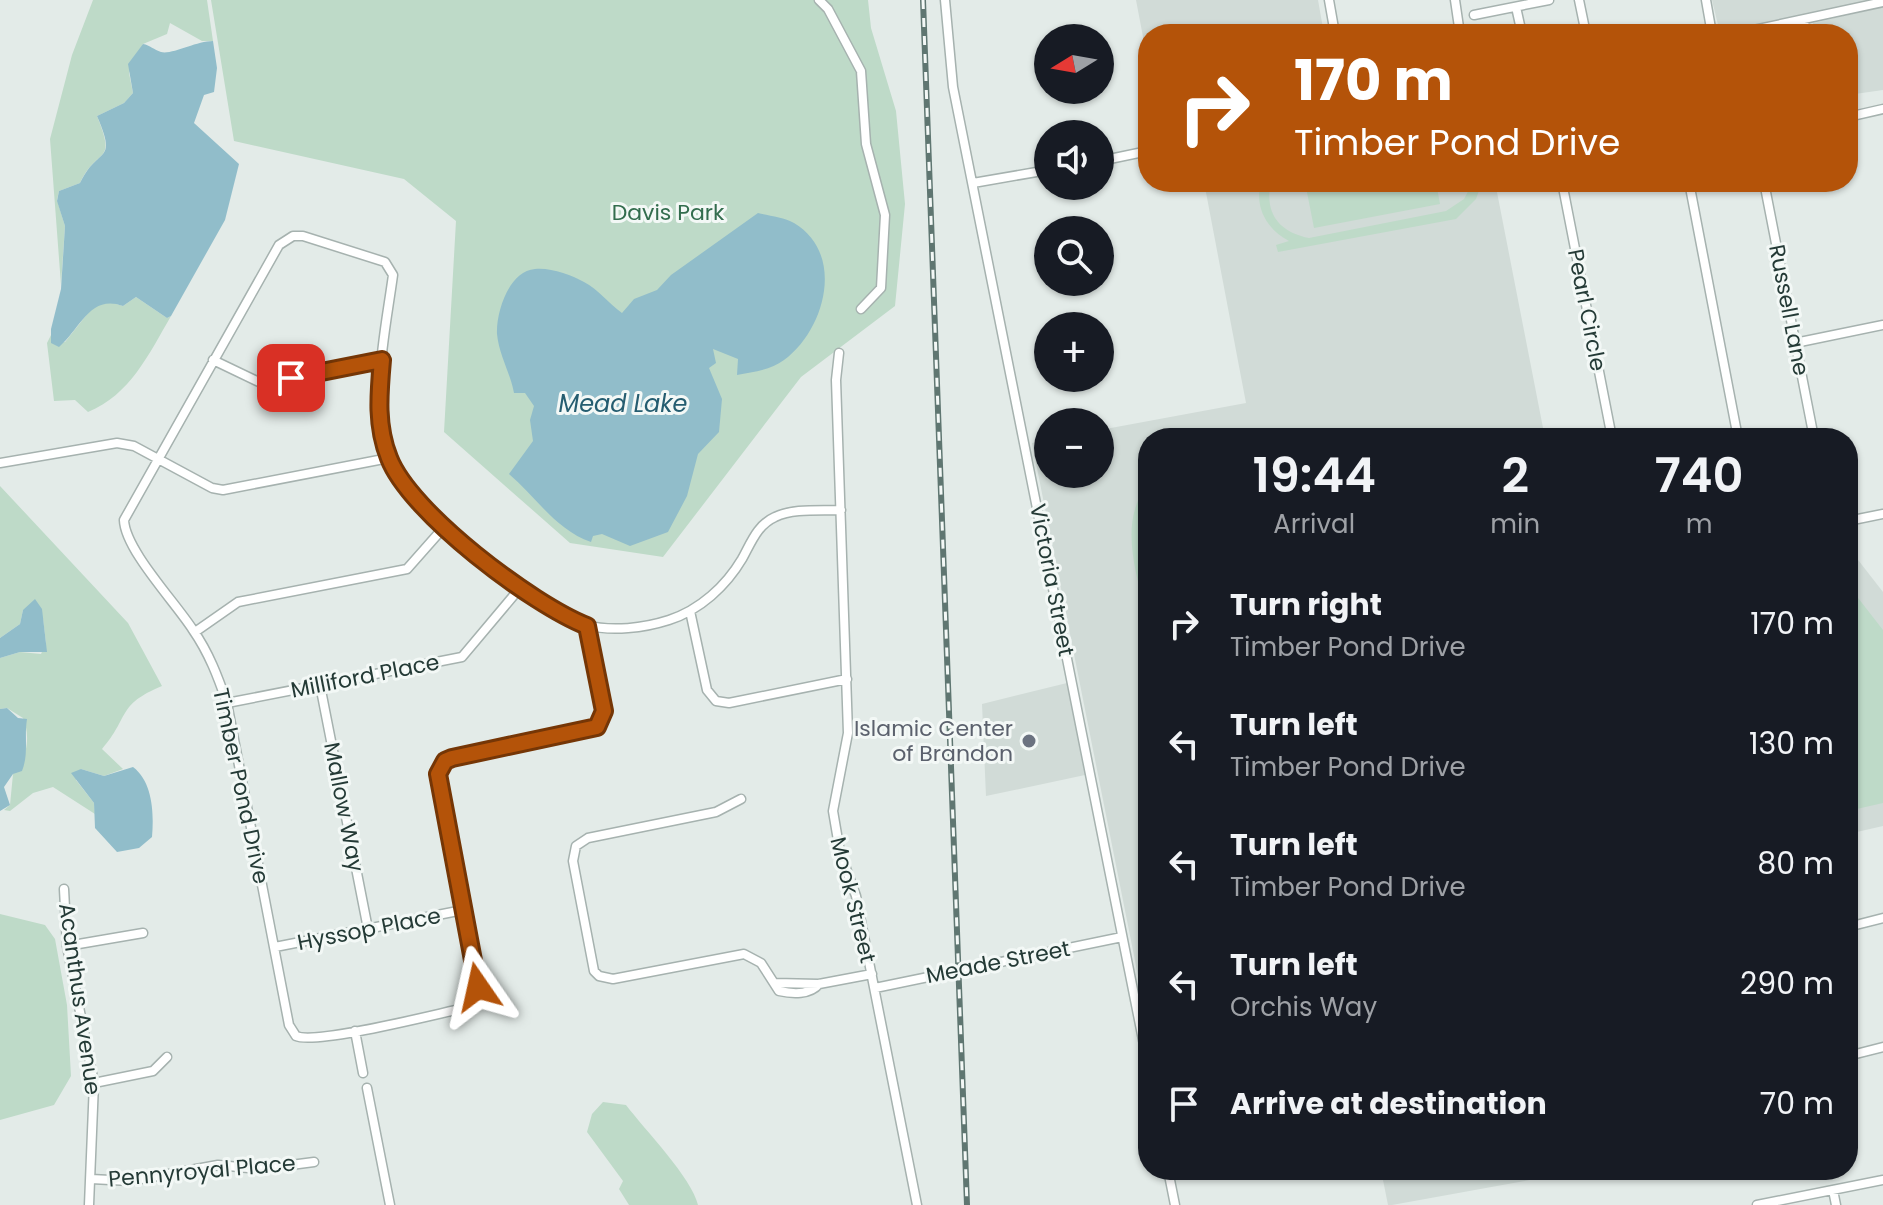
<!DOCTYPE html>
<html lang="en">
<head>
<meta charset="utf-8">
<style>
  :root { --surface:#171b24; --page:#242831; --text:#f1f3f6; --muted:#9ea1a6 }
  body { margin:0; font-family:Poppins,sans-serif; background:var(--page); color:var(--text); height:100vh; display:flex; flex-direction:column; font-size:30px; white-space:nowrap }
  * { box-sizing:border-box; margin:0 }
  p { font-size:26px; color:var(--muted) }
  .icon { flex:none; width:44px; height:44px; fill:none; stroke:currentColor; stroke-width:2; stroke-linecap:round; stroke-linejoin:round }
  .map { position:relative; flex:1; overflow:hidden }
  .details { position:absolute; left:1138px; top:428px; width:720px; height:752px; display:flex; flex-direction:column; background:var(--surface); border-radius:32px; box-shadow:0 2px 6px #0004 }
  .details>* { flex:none }
  .guide { position:absolute; left:1138px; top:24px; width:720px; height:168px; border-radius:32px; box-shadow:0 2px 6px #0004; background:#b45309; color:#fff; overflow:hidden }
  .needle { width:52px; rotate:259deg }
  .controls { position:absolute; left:1034px; top:24px; display:grid; gap:16px }
  .controls a { display:grid; place-items:center; width:80px; height:80px; border-radius:50%; background:var(--surface); box-shadow:0 2px 6px #0004; font-size:40px }
  .pin { position:absolute; display:grid; place-items:center; width:68px; height:68px; color:#fff; margin:-34px; border-radius:16px; box-shadow:0 4px 12px #0006 }
  .me { position:absolute; width:88px; margin:-44px; rotate:349deg; stroke-linejoin:round; filter:drop-shadow(0 0 6px #0008) }
  .turn { display:flex; align-items:center; gap:28px; height:168px; padding:0 24px; font-size:36px }
  .turn .icon { width:104px; height:104px; stroke-width:2.5 }
  .turn b { display:block; font-size:56px; line-height:68px }
  .eta { display:flex; justify-content:space-evenly; align-items:center; height:136px; text-align:center }
  .eta b { font-size:48px; font-weight:600; line-height:56px }
  ul { padding:0; list-style:none }
  li { display:flex; align-items:center; gap:24px; height:120px; padding:0 24px }
  li div { flex:1 }
  li b { display:block; font-size:30px }
  li em { font-style:normal }
  .map>svg:first-child { display:block }
  .built { fill:#d1dbd7 }
  .green { fill:#bedac8 }
  .water { fill:#91bdca }
  .lines { fill:none; stroke-linecap:round; stroke-linejoin:round }
  .minor-casing { stroke:#a6b2af; stroke-width:11 }
  .minor { stroke:#fff; stroke-width:8 }
  .rail-casing { stroke:#5f7671; stroke-width:6 }
  .rail { stroke:#f3f8f6; stroke-width:3; stroke-dasharray:9; stroke-linecap:butt }
  .route-casing { stroke:#753606; stroke-width:20 }
  .route { stroke:#b45309; stroke-width:14 }
  .worship-dot { fill:#6b7280; stroke:#f3f8f6; stroke-width:3 }
  .labels { text-anchor:middle; dominant-baseline:central; stroke-width:6; stroke-linejoin:round; paint-order:stroke }
  .park-label { font-size:22px; fill:#336d4e; stroke:#f3f8f6 }
  .street-label { font-size:22px; fill:#243a36; stroke:#f3f8f6 }
  .worship-label { font-size:22px; fill:#5b616d; stroke:#f3f8f6; text-anchor:end }
  .water-label { font-size:24px; font-style:italic; fill:#255d70; stroke:#f3f8f6 }
</style>
</head>
<body>
<div class="map">
<svg width="1883" height="1205" viewBox="0 0 1883 1205">
  <rect width="100%" height="100%" fill="#e3ebe8"/>
  <path class="built" d="M 1136,0 L 1318,0 L 1324,34 L 1148,34 L 1148,63 Z
    M 1712,0 L 1873,0 L 1720,33 Z
    M 1883,7 L 1883,90 L 1848,95 L 1848,34 L 1816,34 L 1813,23 Z
    M 1204,182 L 1495,182 L 1545,438 L 1148,438 L 1148,1026 L 1032,443 L 1048,440 L 1048,474 L 1100,474 L 1100,430 L 1246,403 Z
    M 1848,554 L 1855,556 L 1883,592 L 1883,826 L 1848,834 Z
    M 1067,683 L 1085,775 L 986,796 L 982,704 Z
    M 1381,1170 L 1585,1170 L 1392,1205 L 1388,1205 Z"/>
  <path class="green" d="M 93,0 L 207,0 L 213,41 L 202,41 L 170,23 L 167,34 L 143,44 L 129,73 L 133,93 L 124,103 L 97,116 C 117,166 98,145 80,183 L 59,191 L 57,200 L 65,226 L 61,285 L 50,139 L 72,55 Z
    M 211,0 L 868,0 L 871,28 L 896,111 L 905,204 L 895,306 L 801,377 L 663,557 L 570,543 L 444,432 L 456,221 L 404,179 L 234,141 Z
    M 1261,182 L 1271,182 C 1264,213 1279,232 1309,238 L 1446,211 L 1464,199 L 1473,182 L 1482,182 L 1476,199 L 1456,219 L 1278,252 L 1276,245 L 1289,241 C 1267,229 1254,208 1261,182 Z
    M 1305,182 L 1436,182 L 1440,204 L 1314,228 Z
    M 136,297 L 167,318 L 171,316 C 149,354 130,395 88,412 L 75,400 L 54,401 L 47,343 L 51,335 L 51,343 L 65,342 L 92,308 L 107,301 L 123,306 Z
    M 1148,484 L 1148,609 L 1145,610 C 1135,569 1119,520 1148,484 Z
    M 0,486 L 128,623 L 162,686 C 116,705 130,717 102,749 L 123,769 L 104,776 L 81,769 L 76,780 L 94,803 L 95,814 L 53,787 L 33,793 L 10,811 L 4,810 L 10,805 L 13,774 C 27,760 31,736 23,718 L 7,708 L 0,709 L 0,658 L 20,652 L 41,654 L 46,643 L 43,619 L 23,610 L 20,624 L 0,638 Z
    M 1848,585 L 1883,630 L 1883,803 L 1848,811 Z
    M 0,914 L 45,925 L 55,939 L 67,1005 L 71,1076 L 54,1105 L 0,1120 Z
    M 603,1102 L 626,1105 C 645,1130 692,1178 698,1205 L 629,1205 L 619,1189 L 623,1181 L 587,1132 L 592,1114 Z"/>
  <path class="water" d="M 213,41 L 217,68 L 214,92 L 204,95 L 194,123 L 239,164 L 225,220 L 171,316 L 167,318 L 136,297 L 123,306 C 90,294 81,328 59,347 L 51,343 L 51,329 L 61,289 L 65,226 L 57,201 L 59,191 L 80,183 C 98,145 118,165 97,116 L 124,103 L 133,93 L 128,64 L 143,44 C 150,45 154,50 161,52 C 172,55 196,41 213,41 Z
    M 758,213 C 770,216 784,217 794,223 C 846,254 825,330 784,360 C 771,370 753,372 737,375 L 738,359 L 713,349 L 716,363 L 709,368 L 722,399 L 719,432 L 698,454 L 687,496 L 668,532 L 630,546 L 602,534 L 593,536 L 591,542 C 556,530 536,497 509,474 L 533,441 L 530,420 L 534,406 L 525,393 L 514,393 C 510,372 499,355 497,334 C 496,312 509,271 535,269 C 549,267 572,275 584,282 C 598,289 609,304 622,313 L 634,299 L 657,290 L 671,275 Z
    M 35,599 L 42,609 L 47,652 L 20,652 L 0,658 L 0,638 L 20,624 L 23,610 Z
    M 7,708 L 18,718 L 27,719 C 24,738 29,753 22,771 L 13,774 L 4,787 L 10,805 L 0,811 L 0,709 Z
    M 133,767 C 153,782 154,814 152,837 L 139,848 L 117,852 L 95,828 L 94,803 L 71,773 L 81,769 L 104,776 Z"/>
  <g class="lines">
    <defs>
      <path id="minor" d="M 819,0 L 828,9 L 861,71 L 866,144 L 885,215 L 881,288 L 861,309
        M 945,0 L 953,87 L 1148,1065
        M 1329,0 L 1335,34
        M 1455,0 L 1460,34
        M 1579,0 L 1586,34
        M 1706,0 L 1712,34
        M 1516,7 L 1522,34
        M 1474,15 L 1549,0
        M 1804,20 L 1806,34
        M 1735,34 L 1883,2
        M 1848,117 L 1883,109
        M 1100,161 L 1148,151
        M 1562,182 L 1612,438
        M 1689,182 L 1738,438
        M 1764,182 L 1814,438
        M 973,183 L 1048,170
        M 1795,343 L 1883,325
        M 839,353 L 836,380 L 848,733 L 833,811 L 840,852 L 856,896 L 917,1205
        M 213,360 L 261,383 L 382,360
        M 0,463 L 117,443 L 134,446 L 212,488 L 223,490 L 389,458
        M 1848,521 L 1883,514
        M 690,611 L 707,690 L 716,701 L 729,703 L 847,679
        M 587,626 L 604,711 L 597,727 L 452,758 L 445,761 L 438,774 L 478,987 L 476,1000 L 465,1008 C 436,1014 316,1045 296,1036 L 289,1025 L 227,703 C 218,677 209,653 193,630 C 176,603 125,550 124,520 L 279,245 L 293,236 L 303,236 L 385,262 L 393,275 C 385,334 370,396 388,455 C 402,502 538,613 586,625 C 612,632 644,628 669,620 C 700,610 726,586 742,559 C 751,543 757,525 775,517 C 794,508 820,511 841,510
        M 195,632 L 238,602 L 407,569 L 445,526
        M 320,685 L 368,929
        M 227,703 L 462,657 L 520,588
        M 741,799 L 716,812 L 588,838 L 576,846 L 573,861 L 594,971 L 599,976 L 613,979 L 744,954 L 761,963 L 779,991 C 792,994 810,995 819,984
        M 64,889 L 67,946 L 94,1083 L 89,1205
        M 1848,927 L 1883,918
        M 67,946 L 143,933
        M 275,947 L 463,910
        M 775,983 L 819,984 L 872,974
        M 875,988 L 1122,937
        M 355,1031 L 363,1073
        M 1848,1056 L 1883,1047
        M 94,1083 L 153,1071 L 167,1057
        M 367,1088 L 390,1205
        M 1168,1170 L 1175,1205
        M 91,1179 L 130,1181 L 218,1165 L 260,1169 L 314,1162
        M 1833,1190 L 1836,1205
        M 1757,1205 L 1883,1180"/>
    </defs>
    <use href="#minor" class="minor-casing"/>
    <use href="#minor" class="minor"/>
    <defs>
      <path id="rail" d="M 923,0 L 967,1205"/>
    </defs>
    <use href="#rail" class="rail-casing"/>
    <use href="#rail" class="rail"/>
  </g>
  <g class="lines">
    <defs>
      <path id="route" d="M 291,378 L 382,360 C 379,394 376,426 389,458 C 410,513 533,605 587,626 L 604,711 L 597,727 L 452,758 L 445,761 L 438,774 L 478,987"/>
    </defs>
    <use href="#route" class="route-casing"/>
    <use href="#route" class="route"/>
  </g>
  <circle class="worship-dot" cx="1029" cy="741" r="8"/>
  <g class="labels">
    <g class="park-label">
      <text x="668" y="212">Davis Park</text>
    </g>
    <g class="street-label">
      <text transform="translate(1587 310) rotate(79)">Pearl Circle</text>
      <text transform="translate(1789 310) rotate(79)">Russell Lane</text>
      <text transform="translate(1052 580) rotate(79)">Victoria Street</text>
      <text transform="translate(365 676) rotate(-11)">Milliford Place</text>
      <text transform="translate(241 786) rotate(78)">Timber Pond Drive</text>
      <text transform="translate(344 807) rotate(79)">Mallow Way</text>
      <text transform="translate(853 900) rotate(76)">Mook Street</text>
      <text transform="translate(369 929) rotate(-11)">Hyssop Place</text>
      <text transform="translate(998 962) rotate(-11)">Meade Street</text>
      <text transform="translate(80 999) rotate(82)">Acanthus Avenue</text>
      <text transform="translate(202 1171) rotate(-5)">Pennyroyal Place</text>
    </g>
    <g class="worship-label">
      <text x="1013" y="728">Islamic Center<tspan x="1013" dy="25">of Brandon</tspan></text>
    </g>
    <g class="water-label">
      <text x="623" y="403">Mead Lake</text>
    </g>
  </g>
</svg>
<div class="controls">
<a><svg class="needle" viewBox="-14 -14 28 28"><path d="M0-13l5 13h-10z" fill="#e53935"/><path d="M0 13l5-13h-10z" fill="#9ea1a6"/></svg></a>
<a><svg class="icon" aria-label="sound" viewBox="0 0 24 24"><path d="M4 9h4l5-4v14l-5-4H4zM17 9q2 3 0 6"/></svg></a>
<a><svg class="icon" aria-label="search" viewBox="0 0 24 24"><circle cx="10" cy="10" r="6"/><path d="M15 15l6 6"/></svg></a>
<a>+</a>
<a>−</a>
</div>
<div class="pin" style="left:291px;top:378px;background:#d93025"><svg class="icon" aria-label="arrive" viewBox="0 0 24 24"><path d="M6 21V4h12l-3 4 3 4H6"/></svg></div>
<svg class="me" style="left:478px;top:987px" viewBox="-20 -20 40 40"><path d="M0-17L14 15 0 8-14 15z" fill="#b45309" stroke="#fff" stroke-width="4"/></svg>
<div class="guide">
<div class="turn"><svg class="icon" aria-label="right" viewBox="0 0 24 24"><path d="M7 20v-9h11M14 6l5 5-5 5"/></svg><div><b>170 m</b>Timber Pond Drive</div></div>
</div>
<section class="details">
<div class="eta">
<div><b>19:44</b><p>Arrival</p></div>
<div><b>2</b><p>min</p></div>
<div><b>740</b><p>m</p></div>
</div>
<ul>
<li><svg class="icon" aria-label="right" viewBox="0 0 24 24"><path d="M7 20v-9h11M14 6l5 5-5 5"/></svg><div><b>Turn right</b><p>Timber Pond Drive</p></div><em>170 m</em></li>
<li><svg class="icon" aria-label="left" viewBox="0 0 24 24"><path d="M17 20v-9H6M10 6l-5 5 5 5"/></svg><div><b>Turn left</b><p>Timber Pond Drive</p></div><em>130 m</em></li>
<li><svg class="icon" aria-label="left" viewBox="0 0 24 24"><path d="M17 20v-9H6M10 6l-5 5 5 5"/></svg><div><b>Turn left</b><p>Timber Pond Drive</p></div><em>80 m</em></li>
<li><svg class="icon" aria-label="left" viewBox="0 0 24 24"><path d="M17 20v-9H6M10 6l-5 5 5 5"/></svg><div><b>Turn left</b><p>Orchis Way</p></div><em>290 m</em></li>
<li><svg class="icon" aria-label="arrive" viewBox="0 0 24 24"><path d="M6 21V4h12l-3 4 3 4H6"/></svg><div><b>Arrive at destination</b></div><em>70 m</em></li>
</ul>
</section>
</div>
</body>
</html>
